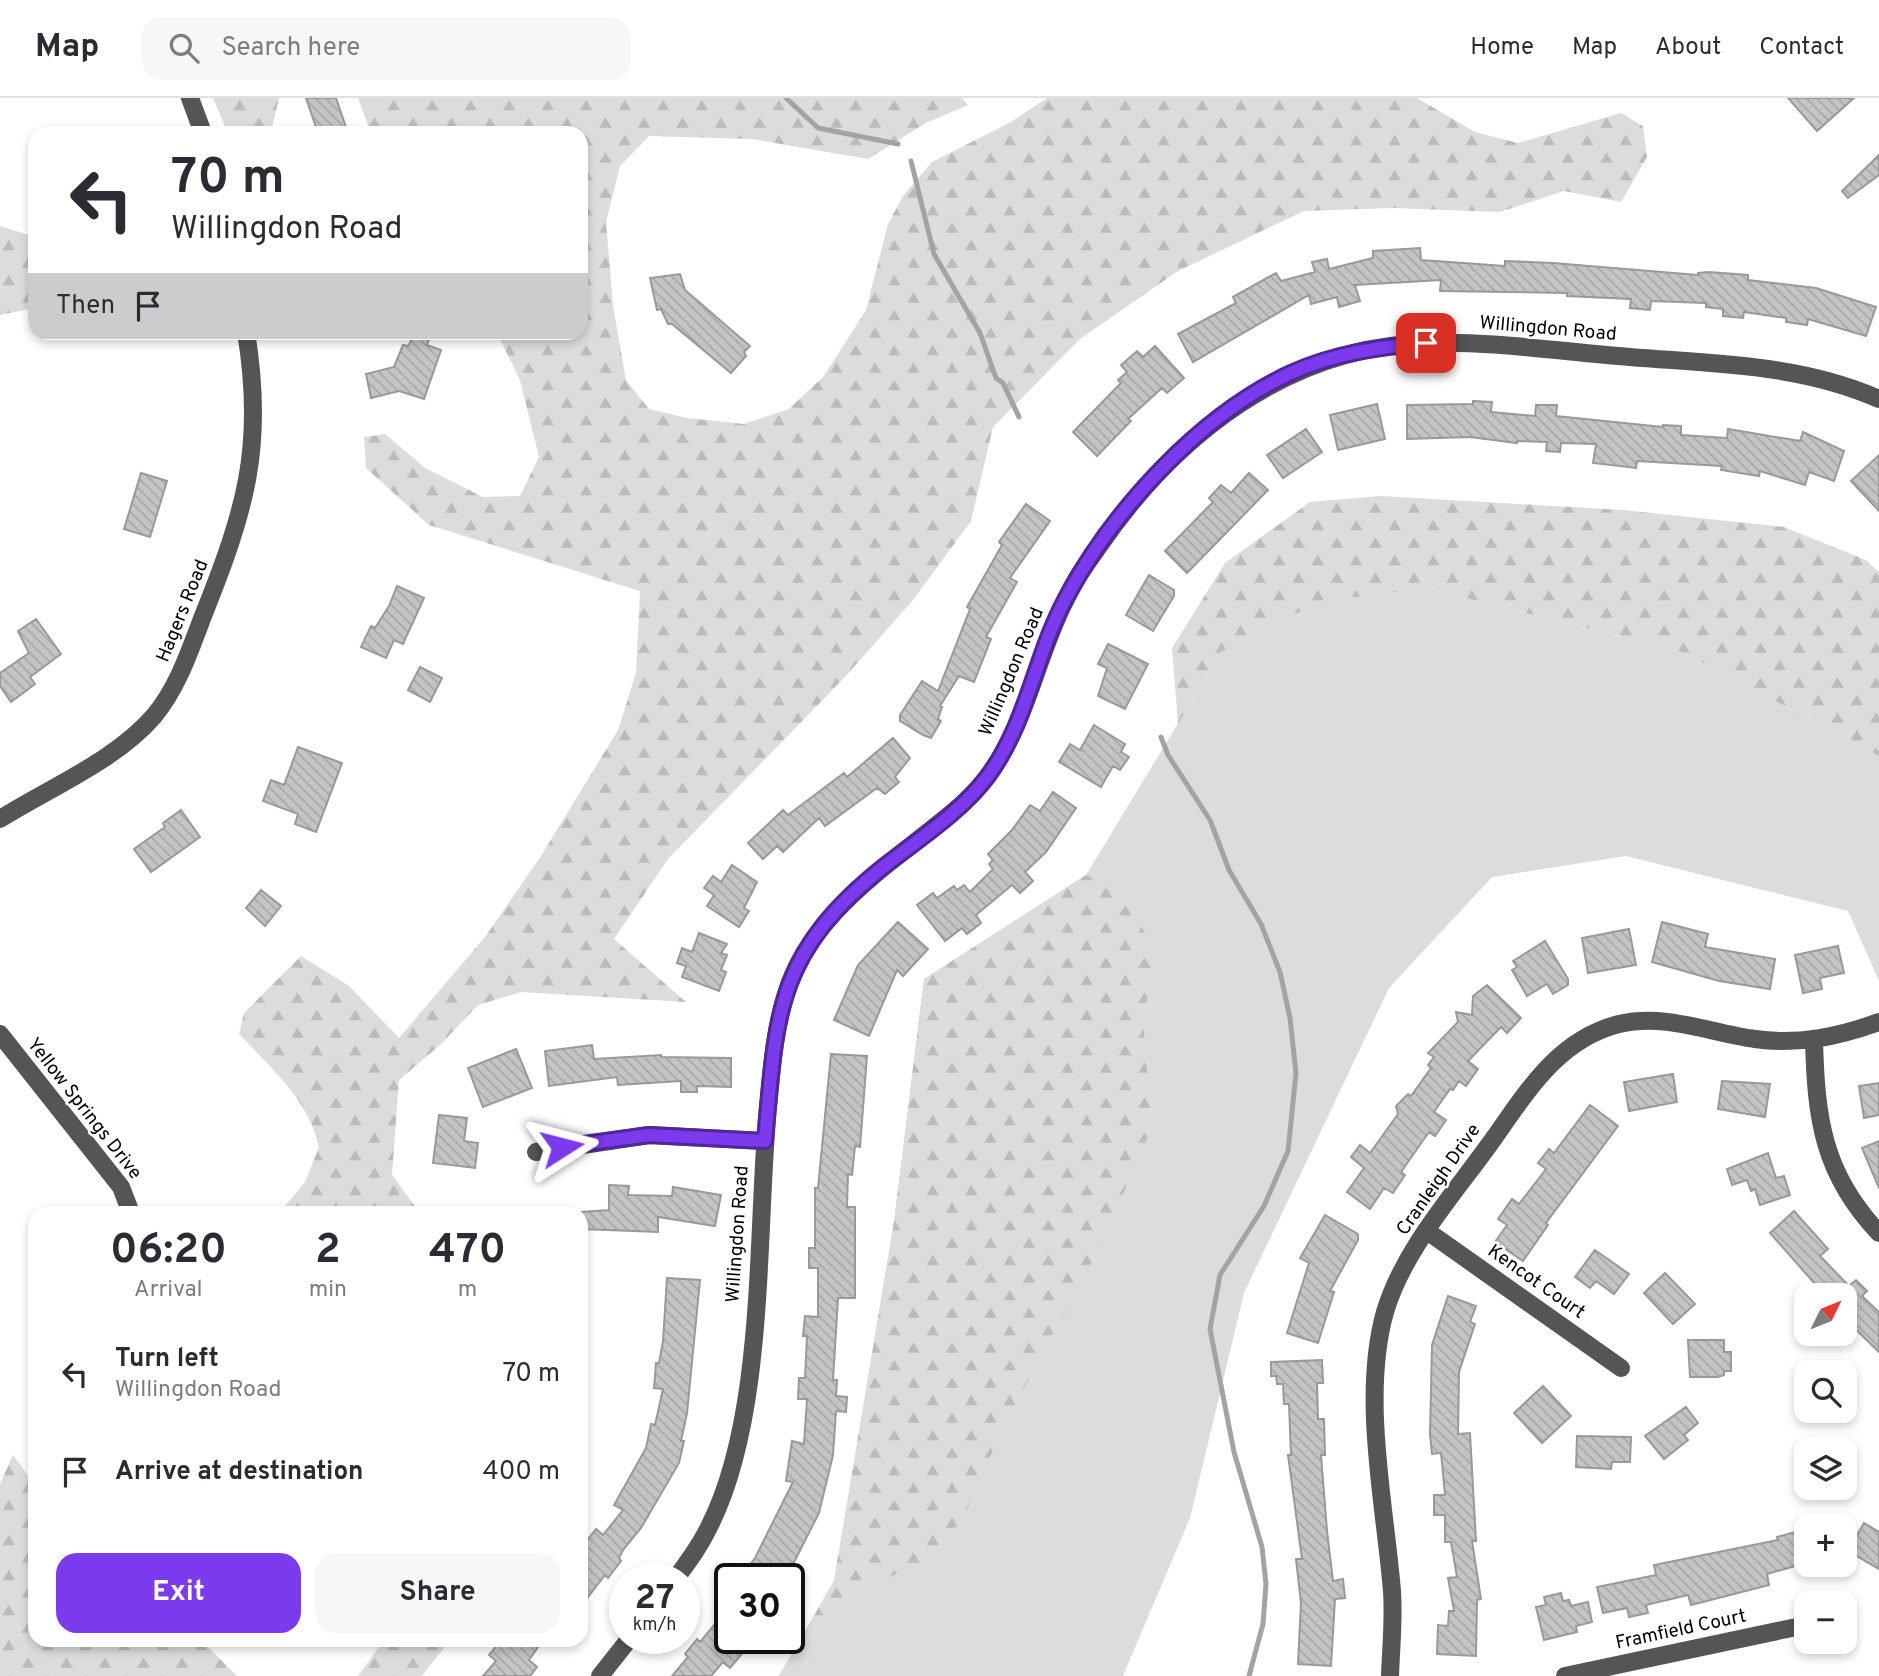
<!DOCTYPE html>
<html lang="en">
<head>
<meta charset="utf-8">
<style>
  :root { --surface:#fff; --page:#f7f7f7; --text:#2b2b33; --muted:#7c7c81; --line:#e1e1e2; --accent:#7c3aed }
  body { margin:0; font-family:Overpass,sans-serif; background:var(--page); color:var(--text); height:100vh; display:flex; flex-direction:column; font-size:26px; white-space:nowrap }
  * { box-sizing:border-box; margin:0 }
  p { font-size:23px; color:var(--muted) }
  .icon { flex:none; width:38px; height:38px; fill:none; stroke:currentColor; stroke-width:2; stroke-linecap:round; stroke-linejoin:round }
  .map { position:relative; flex:1; overflow:hidden }
  .sheet { position:absolute; left:28px; top:1108px; width:560px; height:441px; display:flex; flex-direction:column; background:var(--surface); border-radius:21px; box-shadow:0 4px 10px #0003 }
  .sheet>* { flex:none }
  .hud { position:absolute; left:28px; top:28px; width:560px; height:214px; border-radius:21px; box-shadow:0 4px 10px #0003; background:#fff; color:var(--text); overflow:hidden }
  .needle { width:46px; rotate:47deg }
  .tools { position:absolute; left:1794px; top:1185px; display:grid; gap:14px }
  .tools a { display:grid; place-items:center; width:63px; height:63px; border-radius:14px; background:var(--surface); box-shadow:0 4px 10px #0003; font-size:35px }
  .speed { position:absolute; left:609px; top:1465px; display:flex; gap:14px; font-size:35px; font-weight:700; text-align:center }
  .speed>* { display:grid; place-content:center; width:91px; height:91px; border-radius:50%; background:var(--surface); box-shadow:0 4px 10px #0003; line-height:1 }
  .speed small { font-size:18px; font-weight:400 }
  .speed .limit { border:4px solid #111; border-radius:10px; background:#fff; color:#111 }
  .pin { position:absolute; display:grid; place-items:center; width:60px; height:60px; color:#fff; margin:-30px; border-radius:14px; box-shadow:0 4px 10px #0006 }
  .me { position:absolute; width:77px; margin:-38px; rotate:81deg; stroke-linejoin:round; filter:drop-shadow(0 0 5px #0008) }
  .turn { display:flex; align-items:center; gap:24px; height:147px; padding:0 28px; font-size:32px }
  .turn .icon { width:91px; height:91px; stroke-width:2.5 }
  .turn b { display:block; font-size:49px; line-height:60px }
  .then { display:flex; align-items:center; height:66px; padding:0 28px; background:#0003; gap:14px; font-size:26px }
  .eta { display:flex; justify-content:space-evenly; align-items:center; height:119px; text-align:center }
  .eta b { font-size:42px; font-weight:700; line-height:49px }
  .primary-button { display:flex; gap:14px; margin-top:auto; padding:14px 28px }
  .primary-button a { flex:1; height:80px; border-radius:21px; background:var(--accent); color:#fff; font-size:28px; font-weight:700; line-height:80px; text-align:center }
  .primary-button a+a { background:var(--page); color:var(--text) }
  ul { padding:0; list-style:none }
  li { display:flex; align-items:center; gap:21px; height:98px; padding:0 28px }
  li div { flex:1 }
  li b { display:block; font-size:26px }
  li em { font-style:normal }
  header { display:flex; align-items:center; gap:42px; box-sizing:border-box; height:98px; padding:0 35px; background:var(--surface); border-bottom:2px solid var(--line) }
  header strong { font-size:33px }
  nav { display:flex; gap:38px; margin-inline-start:auto; font-size:24px }
  .search { width:490px; height:63px; background:var(--page); display:flex; align-items:center; gap:18px; box-sizing:border-box; padding:0 24px; border-radius:21px; color:var(--muted); font-size:26px }
  .map>svg:first-child { display:block }
  .green { fill:#dcdcdc }
  .forest { fill:url(#forest-firs) }
  .lines { fill:none; stroke-linecap:round; stroke-linejoin:round }
  .stream { stroke:#a3a3a3; stroke-width:5 }
  .building { fill:url(#building-back-hatch); stroke:#999; stroke-width:2 }
  .minor { stroke:#555; stroke-width:18 }
  .route-casing { stroke:#51269a; stroke-width:18 }
  .route { stroke:#7c3aed; stroke-width:12 }
  .labels { text-anchor:middle; dominant-baseline:central; stroke-width:5; stroke-linejoin:round; paint-order:stroke }
  .street-label { font-size:19px; fill:#000; stroke:#fff }
</style>
</head>
<body>
<header>
<strong>Map</strong>
<div class="search"><svg class="icon" aria-label="search" viewBox="0 0 24 24"><circle cx="10" cy="10" r="6"/><path d="M15 15l6 6"/></svg>Search here</div>
<nav><a>Home</a><a>Map</a><a>About</a><a>Contact</a></nav>
</header>
<div class="map">
<svg width="1879" height="1578" viewBox="0 0 1879 1578">
  <defs>
    <pattern id="forest-firs" width="22" height="20" patternUnits="userSpaceOnUse" patternTransform="scale(1.75)"><rect width="22" height="20" fill="#dcdcdc"/><path d="M5 1l3.5 6h-7zM16 11l3.5 6h-7z" fill="#bbb"/></pattern>
    <pattern id="building-back-hatch" width="6" height="6" patternUnits="userSpaceOnUse" patternTransform="scale(1.75)"><rect width="6" height="6" fill="#c4c4c4"/><path d="M-1 5l2 2M0 0l6 6M5-1l2 2" fill="none" stroke="#a7a7a7"/></pattern>
  </defs>
  <rect width="100%" height="100%" fill="#fff"/>
  <path class="green" d="M 1316,467 L 1426,490 L 1685,555 L 1879,658 L 1879,883 L 1848,813 L 1626,758 L 1492,779 L 1389,890 L 1244,1195 L 1190,1420 L 1123,1578 L 779,1578 L 834,1483 L 894,1124 L 924,881 L 1086,777 L 1222,553 Z"/>
  <path class="forest" d="M 213,0 L 279,0 L 271,34 L 228,35 Z
    M 358,0 L 962,0 L 968,7 L 926,25 L 868,61 L 752,41 L 649,38 L 620,68 L 606,124 L 613,208 L 626,282 L 649,311 L 687,320 L 744,326 L 789,311 L 824,278 L 866,212 L 888,126 L 903,98 L 932,64 L 1011,24 L 1047,0 L 1417,0 L 1475,34 L 1518,45 L 1621,15 L 1643,28 L 1647,59 L 1621,104 L 1564,93 L 1500,114 L 1393,110 L 1304,113 L 1178,173 L 1080,241 L 993,329 L 971,423 L 913,502 L 844,580 L 668,761 L 614,841 L 686,904 L 521,894 L 478,907 L 440,947 L 399,982 L 392,1077 L 420,1115 L 279,1115 L 305,1084 L 319,1049 C 308,1001 272,971 239,936 L 244,915 L 301,858 L 349,888 L 399,940 L 485,839 L 541,758 L 618,632 L 636,575 L 640,493 L 429,427 L 366,370 L 364,339 L 385,336 L 425,370 L 483,399 L 520,398 L 539,359 L 520,282 L 497,235 L 581,234 L 581,35 L 371,35 Z
    M 0,128 L 35,139 L 35,210 L 0,217 Z
    M 1381,398 L 1623,412 L 1784,429 L 1866,462 L 1879,474 L 1879,658 L 1685,555 L 1426,490 L 1321,503 L 1222,553 L 1178,626 L 1172,550 L 1225,465 L 1310,404 Z
    M 1086,777 L 1126,796 L 1155,856 L 1143,924 L 1152,1029 L 1100,1149 L 1004,1327 L 962,1423 L 920,1465 L 879,1484 L 779,1578 L 834,1483 L 894,1124 L 924,881 Z
    M 13,1357 L 35,1387 L 35,1542 L 201,1542 L 237,1578 L 0,1578 L 0,1386 Z
    M 384,1542 L 450,1542 L 422,1578 L 358,1578 Z"/>
  <g class="lines">
    <path class="stream" d="M 786,0 L 818,30 L 898,46
      M 911,63 L 934,156 L 980,235 L 996,280 L 1003,285 L 1019,319
      M 1161,639 L 1168,657 L 1210,722 L 1229,772 L 1261,826 L 1280,874 L 1290,920 L 1296,975 L 1288,1053 L 1264,1108 L 1220,1177 L 1210,1231 L 1234,1354 L 1262,1449 L 1266,1486 L 1263,1526 L 1249,1578"/>
  </g>
  <path class="building" d="M 306,0 L 336,0 L 348,35 L 318,35 Z
    M 1788,0 L 1854,0 L 1817,33 Z
    M 1879,57 L 1879,77 L 1848,100 L 1842,93 Z
    M 1420,150 L 1421,162 L 1505,168 L 1505,163 L 1553,165 L 1698,177 L 1698,175 L 1709,174 L 1748,177 L 1748,182 L 1816,190 L 1876,209 L 1866,238 L 1808,221 L 1807,227 L 1786,224 L 1786,220 L 1744,214 L 1743,220 L 1723,218 L 1723,211 L 1706,209 L 1706,205 L 1651,203 L 1650,212 L 1630,210 L 1631,201 L 1567,198 L 1567,195 L 1440,193 L 1441,182 L 1355,187 L 1360,203 L 1339,209 L 1337,199 L 1311,206 L 1309,197 L 1193,264 L 1178,236 L 1236,205 L 1233,199 L 1276,175 L 1281,183 L 1315,174 L 1312,164 L 1327,161 L 1329,171 L 1373,160 L 1373,153 Z
    M 680,176 L 685,192 L 750,248 L 744,254 L 746,258 L 731,275 L 672,226 L 668,226 L 661,211 L 657,212 L 650,180 Z
    M 415,236 L 429,241 L 427,247 L 441,252 L 424,301 L 399,293 L 371,300 L 366,276 L 394,269 L 403,247 L 408,248 Z
    M 1155,248 L 1184,280 L 1167,295 L 1162,290 L 1128,321 L 1131,323 L 1097,358 L 1073,334 L 1121,285 L 1118,282 L 1127,274 L 1121,267 L 1137,253 L 1143,259 Z
    M 1473,303 L 1492,304 L 1491,314 L 1535,318 L 1536,307 L 1557,307 L 1556,318 L 1663,329 L 1663,327 L 1681,328 L 1681,337 L 1727,340 L 1728,331 L 1800,343 L 1803,334 L 1844,353 L 1834,383 L 1809,374 L 1805,387 L 1760,373 L 1759,378 L 1721,372 L 1722,368 L 1637,363 L 1636,370 L 1593,365 L 1596,346 L 1561,345 L 1560,354 L 1546,353 L 1547,344 L 1517,343 L 1517,345 L 1470,339 L 1407,341 L 1407,307 L 1473,306 Z
    M 1377,306 L 1385,341 L 1338,352 L 1330,317 Z
    M 1306,331 L 1322,354 L 1283,380 L 1267,357 Z
    M 1879,357 L 1879,413 L 1851,383 Z
    M 141,375 L 167,383 L 150,439 L 124,431 Z
    M 1249,375 L 1268,392 L 1187,475 L 1165,453 L 1213,404 L 1209,400 L 1221,387 L 1231,395 Z
    M 1026,406 L 1050,423 L 1010,480 L 1017,484 L 986,539 L 991,541 L 974,584 L 959,578 L 940,608 L 942,609 L 938,621 L 941,623 L 931,640 L 923,637 L 900,623 L 900,617 L 922,583 L 938,593 L 970,511 L 967,509 L 1002,447 L 999,444 Z
    M 1149,477 L 1174,492 L 1174,498 L 1153,533 L 1126,517 Z
    M 397,488 L 424,500 L 403,546 L 394,542 L 386,560 L 361,549 L 371,528 L 375,530 L 389,508 Z
    M 36,521 L 61,556 L 30,579 L 35,586 L 11,604 L 0,588 L 0,575 L 29,555 L 18,533 Z
    M 1108,546 L 1148,566 L 1125,611 L 1098,598 L 1107,570 L 1098,566 Z
    M 420,569 L 442,580 L 430,604 L 408,592 Z
    M 1094,627 L 1125,646 L 1121,654 L 1129,659 L 1120,672 L 1113,668 L 1101,689 L 1059,664 L 1070,646 L 1080,652 Z
    M 893,640 L 910,660 L 895,679 L 899,684 L 885,696 L 877,690 L 825,728 L 819,720 L 783,754 L 777,748 L 763,761 L 748,745 L 783,712 L 788,717 L 844,675 L 847,679 Z
    M 298,649 L 342,665 L 316,734 L 295,726 L 298,716 L 263,703 L 271,682 L 284,687 Z
    M 1053,694 L 1076,710 L 1046,754 L 1025,774 L 1033,783 L 1020,795 L 1012,787 L 976,817 L 981,825 L 967,836 L 962,830 L 945,843 L 917,807 L 933,795 L 937,800 L 954,788 L 957,792 L 964,787 L 970,794 L 993,771 L 989,766 L 993,762 L 988,756 L 1012,732 L 1030,707 L 1040,713 Z
    M 181,712 L 200,739 L 151,774 L 134,751 L 165,729 L 163,725 Z
    M 732,767 L 757,784 L 744,810 L 749,813 L 739,829 L 707,808 L 714,797 L 704,790 L 713,778 L 721,784 Z
    M 261,792 L 281,808 L 265,828 L 246,810 Z
    M 898,824 L 928,851 L 903,878 L 897,872 L 869,938 L 834,922 L 858,867 Z
    M 1662,824 L 1708,836 L 1705,849 L 1775,861 L 1770,891 L 1719,883 L 1652,864 Z
    M 1629,831 L 1636,867 L 1588,875 L 1582,840 Z
    M 699,835 L 727,846 L 721,855 L 727,857 L 721,872 L 726,874 L 719,893 L 682,879 L 686,868 L 677,865 L 682,850 L 692,854 Z
    M 1545,843 L 1568,881 L 1568,887 L 1553,896 L 1547,886 L 1527,898 L 1512,872 L 1517,869 L 1513,863 Z
    M 1838,848 L 1844,875 L 1820,880 L 1822,891 L 1803,895 L 1795,857 Z
    M 1487,887 L 1521,920 L 1507,935 L 1501,929 L 1468,963 L 1478,971 L 1466,988 L 1459,983 L 1453,992 L 1450,991 L 1434,1014 L 1446,1022 L 1435,1038 L 1429,1034 L 1401,1074 L 1405,1077 L 1393,1095 L 1384,1090 L 1370,1111 L 1347,1094 L 1364,1070 L 1351,1059 L 1360,1047 L 1370,1055 L 1398,1016 L 1396,1008 L 1408,996 L 1411,998 L 1431,970 L 1428,967 L 1434,959 L 1428,955 L 1458,924 L 1456,914 L 1472,917 L 1473,898 Z
    M 592,947 L 594,961 L 661,957 L 661,959 L 731,960 L 731,989 L 697,988 L 697,994 L 681,994 L 681,983 L 618,987 L 617,979 L 549,988 L 545,953 Z
    M 516,951 L 532,990 L 483,1009 L 468,970 Z
    M 831,956 L 867,958 L 860,1049 L 855,1048 L 852,1077 L 848,1076 L 847,1109 L 855,1109 L 855,1200 L 838,1200 L 833,1282 L 837,1282 L 836,1298 L 847,1299 L 846,1314 L 836,1313 L 833,1357 L 819,1415 L 786,1480 L 740,1480 L 755,1460 L 793,1384 L 786,1383 L 792,1343 L 804,1346 L 807,1301 L 798,1301 L 799,1280 L 805,1280 L 807,1238 L 803,1238 L 805,1218 L 818,1219 L 818,1170 L 809,1170 L 809,1150 L 815,1150 L 815,1090 L 818,1090 Z
    M 1673,976 L 1677,1004 L 1629,1013 L 1624,984 Z
    M 1722,983 L 1770,986 L 1765,1019 L 1718,1011 Z
    M 1879,985 L 1879,1017 L 1864,1020 L 1859,988 Z
    M 1590,1007 L 1618,1028 L 1546,1125 L 1548,1127 L 1523,1163 L 1495,1144 L 1507,1127 L 1498,1121 L 1512,1101 L 1519,1106 L 1546,1071 L 1538,1065 L 1549,1051 L 1554,1055 Z
    M 439,1017 L 467,1020 L 464,1043 L 478,1045 L 475,1070 L 433,1065 Z
    M 1879,1043 L 1879,1090 L 1862,1050 Z
    M 1768,1055 L 1776,1080 L 1784,1078 L 1790,1097 L 1760,1107 L 1755,1091 L 1751,1093 L 1747,1082 L 1732,1087 L 1727,1071 Z
    M 609,1087 L 629,1088 L 628,1097 L 672,1098 L 673,1089 L 721,1097 L 715,1128 L 658,1119 L 658,1134 L 581,1131 L 581,1114 L 609,1112 Z
    M 1794,1113 L 1828,1151 L 1820,1158 L 1849,1188 L 1856,1182 L 1867,1193 L 1862,1198 L 1879,1214 L 1879,1254 L 1844,1220 L 1844,1197 L 1804,1197 L 1815,1186 L 1770,1135 Z
    M 1325,1117 L 1358,1136 L 1358,1142 L 1330,1193 L 1334,1194 L 1318,1245 L 1287,1235 L 1309,1165 L 1300,1160 Z
    M 1595,1152 L 1629,1176 L 1614,1196 L 1596,1183 L 1590,1190 L 1575,1179 Z
    M 1665,1175 L 1695,1206 L 1673,1226 L 1644,1195 Z
    M 667,1180 L 700,1182 L 687,1315 L 681,1343 L 684,1343 L 679,1365 L 641,1430 L 623,1452 L 619,1460 L 621,1463 L 608,1480 L 605,1477 L 581,1508 L 581,1450 L 596,1431 L 603,1437 L 623,1412 L 614,1407 L 646,1350 L 651,1326 L 655,1327 L 663,1291 L 654,1290 L 656,1265 L 659,1265 L 663,1243 Z
    M 1448,1198 L 1476,1208 L 1470,1224 L 1475,1226 L 1459,1274 L 1458,1336 L 1470,1335 L 1476,1443 L 1472,1443 L 1481,1501 L 1477,1502 L 1476,1558 L 1437,1556 L 1438,1527 L 1448,1528 L 1449,1513 L 1454,1513 L 1448,1480 L 1457,1479 L 1451,1444 L 1445,1444 L 1445,1417 L 1434,1417 L 1434,1397 L 1445,1397 L 1441,1355 L 1432,1356 L 1430,1336 L 1432,1247 Z
    M 1688,1242 L 1724,1242 L 1724,1254 L 1731,1254 L 1731,1273 L 1724,1273 L 1724,1277 L 1718,1279 L 1690,1279 Z
    M 1322,1262 L 1323,1285 L 1317,1285 L 1318,1321 L 1324,1321 L 1325,1357 L 1321,1357 L 1327,1433 L 1333,1483 L 1343,1481 L 1345,1500 L 1335,1501 L 1331,1568 L 1298,1566 L 1301,1505 L 1296,1461 L 1302,1461 L 1288,1357 L 1291,1357 L 1289,1306 L 1284,1306 L 1283,1286 L 1277,1286 L 1276,1278 L 1271,1278 L 1271,1264 Z
    M 1543,1288 L 1571,1318 L 1542,1345 L 1514,1315 Z
    M 1686,1309 L 1698,1325 L 1684,1337 L 1688,1342 L 1664,1361 L 1645,1338 Z
    M 1577,1338 L 1631,1339 L 1630,1364 L 1612,1364 L 1611,1371 L 1576,1369 Z
    M 1864,1425 L 1879,1434 L 1879,1471 L 1848,1453 Z
    M 1806,1431 L 1806,1465 L 1767,1476 L 1769,1487 L 1691,1507 L 1688,1497 L 1646,1507 L 1648,1515 L 1629,1519 L 1627,1510 L 1603,1515 L 1597,1489 L 1656,1477 L 1654,1467 L 1778,1442 L 1777,1439 Z
    M 1561,1495 L 1563,1503 L 1569,1502 L 1571,1508 L 1588,1504 L 1592,1524 L 1576,1528 L 1577,1534 L 1544,1542 L 1536,1509 L 1546,1507 L 1544,1499 Z
    M 730,1508 L 730,1540 L 742,1540 L 750,1546 L 730,1570 L 723,1564 L 711,1578 L 672,1578 L 688,1559 L 685,1556 L 697,1541 L 700,1544 Z
    M 494,1542 L 543,1542 L 529,1562 L 537,1569 L 530,1578 L 483,1578 L 496,1563 L 489,1557 L 495,1550 Z"/>
  <g class="lines">
    <path class="minor" d="M 190,0 L 203,35
      M 0,721 C 51,689 115,663 154,618 C 178,589 190,552 203,518 C 245,413 265,349 246,234
      M 0,936 L 121,1089 L 131,1115
      M 1814,942 C 1816,1021 1823,1076 1879,1135
      M 536,1054 L 649,1037 L 765,1043
      M 1427,1133 L 1621,1270
      M 676,1480 C 688,1464 700,1448 709,1429 C 766,1317 756,1135 768,1009 C 772,972 774,935 785,899 C 807,824 869,781 928,734 C 949,717 971,701 987,679 C 1026,627 1036,560 1065,503 C 1073,485 1085,467 1097,451 C 1174,338 1287,248 1428,245 C 1495,243 1564,254 1630,259 C 1715,266 1800,266 1879,301
      M 600,1578 L 630,1540
      M 1390,1578 C 1391,1550 1394,1521 1392,1493 C 1385,1407 1361,1299 1385,1214 C 1404,1150 1456,1094 1494,1040 C 1528,992 1559,941 1619,926 C 1666,915 1710,935 1755,941 C 1798,947 1838,939 1879,924
      M 1565,1578 L 1806,1527"/>
  </g>
  <g class="lines">
    <defs>
      <path id="route" d="M 562,1049 L 649,1037 L 765,1043 C 776,916 776,855 883,769 C 919,741 960,715 988,678 C 1027,625 1035,557 1066,500 C 1113,412 1200,317 1291,275 C 1334,255 1380,249 1426,245"/>
    </defs>
    <use href="#route" class="route-casing"/>
    <use href="#route" class="route"/>
  </g>
  <g class="labels">
    <g class="street-label">
      <text transform="translate(1548 231) rotate(5)">Willingdon Road</text>
      <text transform="translate(183 513) rotate(-68)">Hagers Road</text>
      <text transform="translate(1012 574) rotate(-67)">Willingdon Road</text>
      <text transform="translate(84 1011) rotate(52)">Yellow Springs Drive</text>
      <text transform="translate(1439 1082) rotate(-55)">Cranleigh Drive</text>
      <text transform="translate(738 1136) rotate(-86)">Willingdon Road</text>
      <text transform="translate(1536 1184) rotate(35)">Kencot Court</text>
      <text transform="translate(1681 1532) rotate(-12)">Framfield Court</text>
    </g>
  </g>
</svg>
<div class="tools">
<a><svg class="needle" viewBox="-14 -14 28 28"><path d="M0-13l5 13h-10z" fill="#e53935"/><path d="M0 13l5-13h-10z" fill="#7c7c81"/></svg></a>
<a><svg class="icon" aria-label="search" viewBox="0 0 24 24"><circle cx="10" cy="10" r="6"/><path d="M15 15l6 6"/></svg></a>
<a><svg class="icon" aria-label="layers" viewBox="0 0 24 24"><path d="M12 4l9 5-9 5-9-5zM3 14l9 5 9-5"/></svg></a>
<a>+</a>
<a>−</a>
</div>
<div class="speed"><div>27<small>km/h</small></div><div class="limit">30</div></div>
<div class="pin" style="left:1426px;top:245px;background:#d93025"><svg class="icon" aria-label="arrive" viewBox="0 0 24 24"><path d="M6 21V4h12l-3 4 3 4H6"/></svg></div>
<svg class="me" style="left:562px;top:1049px" viewBox="-20 -20 40 40"><path d="M0-17L14 15 0 8-14 15z" fill="#7c3aed" stroke="#fff" stroke-width="4"/></svg>
<div class="hud">
<div class="turn"><svg class="icon" aria-label="left" viewBox="0 0 24 24"><path d="M17 20v-9H6M10 6l-5 5 5 5"/></svg><div><b>70 m</b>Willingdon Road</div></div>
<div class="then">Then<svg class="icon" aria-label="arrive" viewBox="0 0 24 24"><path d="M6 21V4h12l-3 4 3 4H6"/></svg></div>
</div>
<section class="sheet">
<div class="eta">
<div><b>06:20</b><p>Arrival</p></div>
<div><b>2</b><p>min</p></div>
<div><b>470</b><p>m</p></div>
</div>
<ul>
<li><svg class="icon" aria-label="left" viewBox="0 0 24 24"><path d="M17 20v-9H6M10 6l-5 5 5 5"/></svg><div><b>Turn left</b><p>Willingdon Road</p></div><em>70 m</em></li>
<li><svg class="icon" aria-label="arrive" viewBox="0 0 24 24"><path d="M6 21V4h12l-3 4 3 4H6"/></svg><div><b>Arrive at destination</b></div><em>400 m</em></li>
</ul>
<div class="primary-button"><a>Exit</a><a>Share</a></div>
</section>
</div>
</body>
</html>
